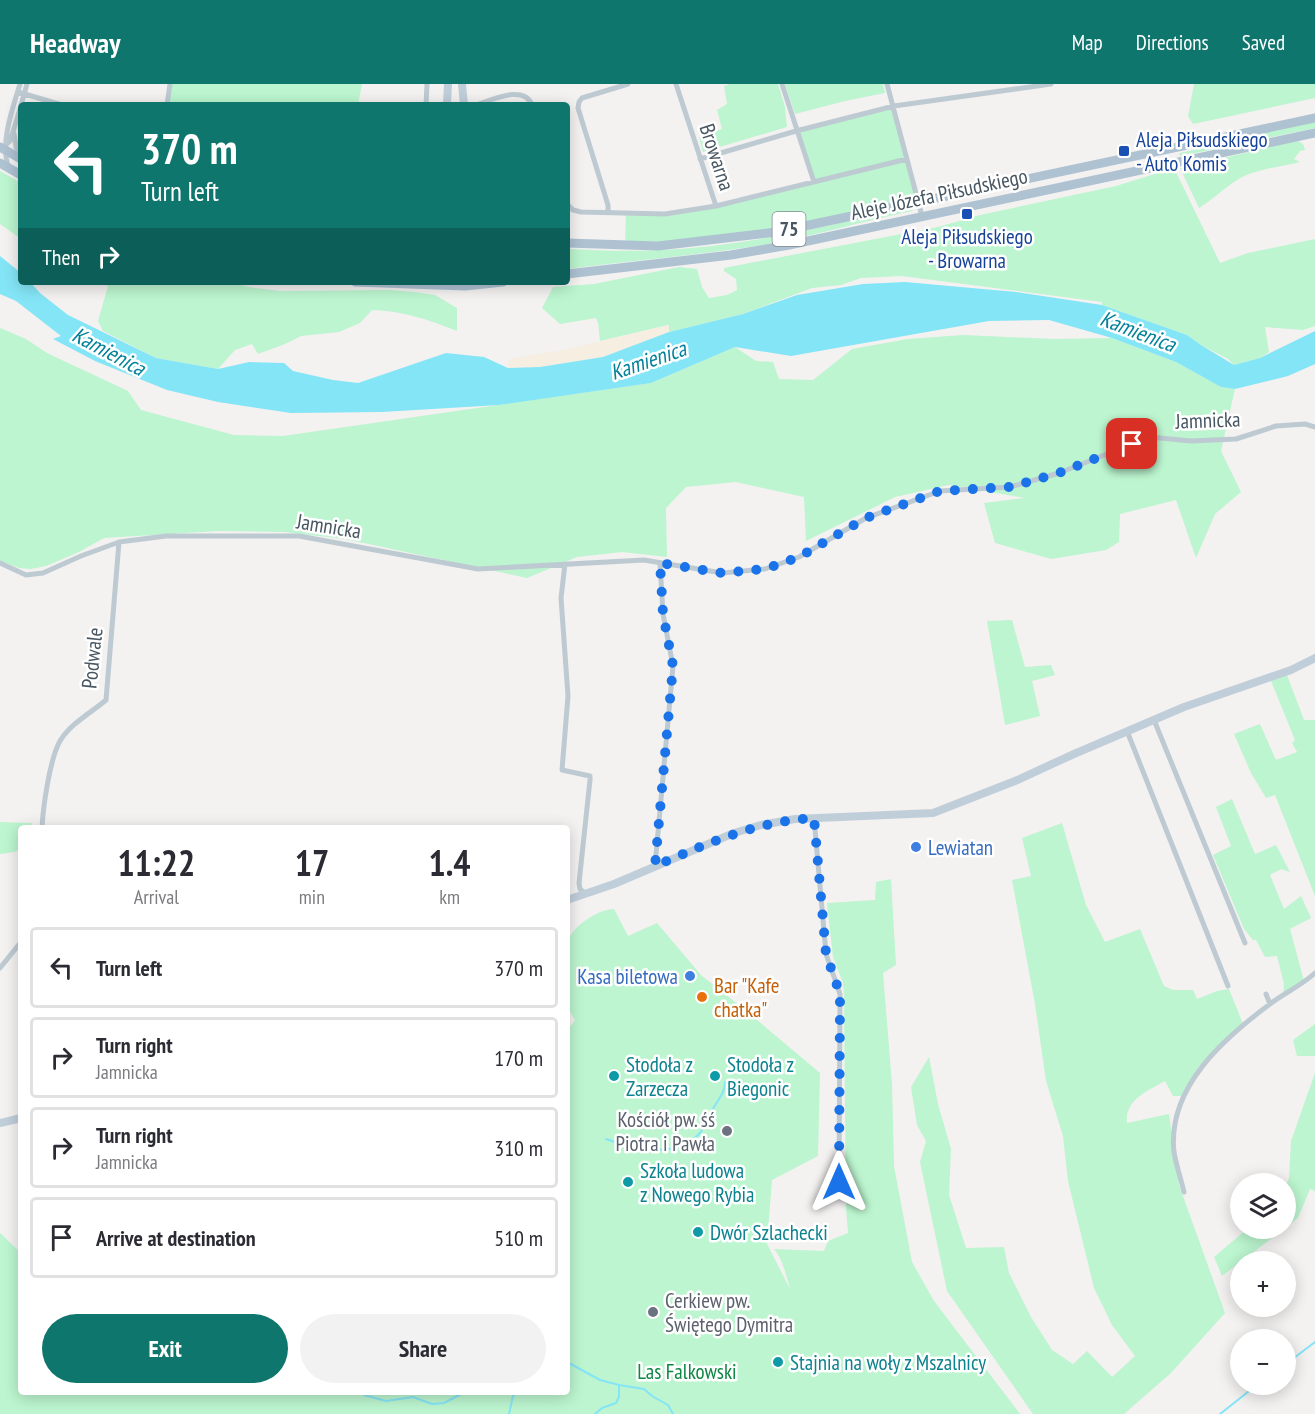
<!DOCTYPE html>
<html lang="en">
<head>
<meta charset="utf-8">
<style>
  :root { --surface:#fff; --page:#f2f2f3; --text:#2b2b33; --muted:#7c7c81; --line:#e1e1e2; --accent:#0f766e }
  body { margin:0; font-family:"PT Sans Narrow",sans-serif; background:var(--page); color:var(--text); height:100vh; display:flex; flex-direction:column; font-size:22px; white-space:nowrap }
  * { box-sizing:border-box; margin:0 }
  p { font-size:20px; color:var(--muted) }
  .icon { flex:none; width:33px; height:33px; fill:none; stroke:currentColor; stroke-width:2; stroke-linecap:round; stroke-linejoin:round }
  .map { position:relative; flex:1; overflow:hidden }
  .panel { position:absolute; left:18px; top:741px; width:552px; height:570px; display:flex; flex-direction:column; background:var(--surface); border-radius:6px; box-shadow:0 3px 15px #0003 }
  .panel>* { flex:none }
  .hud { position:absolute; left:18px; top:18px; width:552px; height:183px; border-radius:6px; box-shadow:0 3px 15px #0003; background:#0f766e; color:#fff; overflow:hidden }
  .controls { position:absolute; left:1230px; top:1089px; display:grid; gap:12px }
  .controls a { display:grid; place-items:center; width:66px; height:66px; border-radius:50%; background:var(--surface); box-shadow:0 3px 15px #0003; font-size:30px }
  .pin { position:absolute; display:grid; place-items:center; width:51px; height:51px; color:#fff; margin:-26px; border-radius:12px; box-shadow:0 3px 9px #0006 }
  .me { position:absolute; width:66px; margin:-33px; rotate:0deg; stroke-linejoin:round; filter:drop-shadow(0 0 4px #0008) }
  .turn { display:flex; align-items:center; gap:21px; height:126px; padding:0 24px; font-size:27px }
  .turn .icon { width:78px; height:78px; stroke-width:2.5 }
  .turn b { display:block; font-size:42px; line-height:51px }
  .then { display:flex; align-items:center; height:57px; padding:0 24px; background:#0003; gap:12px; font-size:22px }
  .eta { display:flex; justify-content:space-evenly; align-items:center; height:102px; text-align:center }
  .eta b { font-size:36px; font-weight:700; line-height:42px }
  .primary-button { display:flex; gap:12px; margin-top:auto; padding:12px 24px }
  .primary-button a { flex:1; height:69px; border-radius:36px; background:var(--accent); color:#fff; font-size:24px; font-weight:700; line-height:69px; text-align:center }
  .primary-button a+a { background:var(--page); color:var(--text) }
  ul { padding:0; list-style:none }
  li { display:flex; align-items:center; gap:18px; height:81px; margin:0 12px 9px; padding:0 12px; border:3px solid var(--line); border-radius:6px }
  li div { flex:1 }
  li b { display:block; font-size:22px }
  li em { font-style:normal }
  header { display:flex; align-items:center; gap:36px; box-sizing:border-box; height:84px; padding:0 30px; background:var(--accent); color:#fff }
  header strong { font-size:28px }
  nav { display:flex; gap:33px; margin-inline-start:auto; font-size:21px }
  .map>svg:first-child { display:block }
  .green { fill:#bcf5cf }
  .sand { fill:#f6eee1 }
  .water { fill:#84e5f6 }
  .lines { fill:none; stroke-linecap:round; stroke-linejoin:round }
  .stream { stroke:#84e5f6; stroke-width:2 }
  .street { stroke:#becad2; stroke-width:5 }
  .secondary { stroke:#c0ceda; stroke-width:8 }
  .primary { stroke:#aec2d2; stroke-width:9 }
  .route { stroke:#1a73e8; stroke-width:10; stroke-dasharray:0 18 }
  .transit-dot { fill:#1a4fb4; stroke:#fff; stroke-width:2 }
  .shop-dot { fill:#3f7fe0; stroke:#fff; stroke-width:2 }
  .food-dot { fill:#e8710a; stroke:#fff; stroke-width:2 }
  .culture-dot { fill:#0f9aa8; stroke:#fff; stroke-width:2 }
  .worship-dot { fill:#6b7280; stroke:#fff; stroke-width:2 }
  .labels { text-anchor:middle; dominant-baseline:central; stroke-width:5; stroke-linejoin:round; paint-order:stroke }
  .shield { fill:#fff; stroke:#7e8990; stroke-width:1.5 }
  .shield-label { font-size:20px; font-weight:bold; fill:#475661 }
  .transit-label { font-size:21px; fill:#164399; stroke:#fff; text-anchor:start }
  .street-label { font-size:21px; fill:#475661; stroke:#fff }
  .shop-label { font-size:21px; fill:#366cbe; stroke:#fff; text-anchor:start }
  .food-label { font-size:21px; fill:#c56008; stroke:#fff; text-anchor:start }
  .culture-label { font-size:21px; fill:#0d838f; stroke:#fff; text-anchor:start }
  .worship-label { font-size:21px; fill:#5b616d; stroke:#fff; text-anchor:end }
  .park-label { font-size:21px; fill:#0d8743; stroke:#fff }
  .water-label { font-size:22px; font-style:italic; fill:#038299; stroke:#fff }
</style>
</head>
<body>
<header>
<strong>Headway</strong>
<nav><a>Map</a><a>Directions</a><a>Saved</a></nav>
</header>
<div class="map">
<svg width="1315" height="1330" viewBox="0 0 1315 1330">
  <rect width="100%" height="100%" fill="#f4f1f1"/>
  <path class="green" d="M 172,0 L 362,0 L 358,21 L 169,21 Z
    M 730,0 L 778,0 L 785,23 L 787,43 L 703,68 L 699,53 L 722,45 L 717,26 L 727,20 L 724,2 Z
    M 785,0 L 883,0 L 885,9 L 845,17 L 795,30 Z
    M 1194,0 L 1315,0 L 1315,14 L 1193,40 L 1188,32 Z
    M 894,22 L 919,118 L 741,153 L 625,161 L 626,129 L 665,130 L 697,125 L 814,98 L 796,47 Z
    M 1315,37 L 1315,44 L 1181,72 L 1179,71 L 1180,69 C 1226,59 1270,47 1315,37 Z
    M 1298,57 L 1303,60 L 1305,66 L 1300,67 L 1294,75 L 1300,78 C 1280,83 1255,85 1237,96 C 1223,105 1212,116 1199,124 L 1180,84 C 1220,76 1258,65 1298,57 Z
    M 1174,84 L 1220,179 L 1248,169 L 1315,155 L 1315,242 L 1303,246 L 1265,243 L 1269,268 L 1260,274 L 1234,281 L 1228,275 L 1201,261 L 1187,251 L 1102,221 L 1102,218 L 902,192 L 861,194 L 841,201 L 812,204 L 743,230 L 669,248 L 668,241 L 600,257 L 598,239 L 596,234 L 560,240 L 542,224 L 553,203 L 594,200 L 679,183 L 697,185 L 702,203 L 709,214 L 727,211 L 737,206 L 736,195 L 724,187 L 724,184 L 938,143 L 980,131 L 1116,102 Z
    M 0,87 L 21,99 L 21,155 L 0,140 Z
    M 912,123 L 914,125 L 912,127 C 858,138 805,155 750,163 C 689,172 628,177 567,185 L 567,165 C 597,166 628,168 659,166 C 744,163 829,141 912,123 Z
    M 98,198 L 229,198 L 249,203 L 280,207 L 388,206 L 415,208 L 435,211 L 457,224 L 457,247 C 426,235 404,227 372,226 L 360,239 L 339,248 L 301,252 L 285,260 L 258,270 L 252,260 L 235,266 L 218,285 L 156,274 L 103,247 L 98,237 L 108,202 Z
    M 0,244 L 26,255 L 47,269 L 128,307 L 141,326 L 234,351 L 283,352 L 651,299 L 735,263 L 756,277 L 773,278 L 779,295 L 813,296 L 852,265 L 908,255 L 963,251 L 1054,255 L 1112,254 L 1176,278 L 1221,303 L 1235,305 L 1221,367 L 1241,408 L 1215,430 L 1196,474 L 1176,416 L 1120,430 L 1119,458 L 1106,466 L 1051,475 L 995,459 L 984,419 L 1025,414 L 949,401 L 895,413 L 806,457 L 804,413 L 736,398 L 686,403 L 666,424 L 667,473 L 622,468 L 577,473 L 527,494 L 345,455 L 284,448 L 218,447 L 104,454 L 79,468 L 46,482 L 31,485 L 19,484 L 0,477 Z
    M 1012,536 L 1025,583 L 1051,581 L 1055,591 L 1032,597 L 1040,632 L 1005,641 L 987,537 Z
    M 1287,591 L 1304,636 L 1315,636 L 1315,812 L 1275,711 L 1266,714 L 1251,689 L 1234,650 L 1260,640 L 1276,676 L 1297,668 L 1292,659 L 1295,656 L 1271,597 Z
    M 1232,715 L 1255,770 L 1276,761 L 1290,788 L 1281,785 L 1270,791 L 1284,825 L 1301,812 L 1311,834 L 1290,845 L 1304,897 L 1283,911 L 1284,900 L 1277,872 L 1265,873 L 1256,856 L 1253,856 L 1244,845 L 1213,771 L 1231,762 L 1216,723 Z
    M 0,738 L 32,739 L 32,744 L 21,744 L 21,765 L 14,768 L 0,770 Z
    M 1062,739 L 1086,821 L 1105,858 L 1140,845 L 1164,902 L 1173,906 L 1193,906 L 1197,915 L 1217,907 L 1229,905 L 1243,940 L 1199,982 L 1181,1012 L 1173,1012 L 1165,997 C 1149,1006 1124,1016 1127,1039 L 1169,1030 L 1179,1101 L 1225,1229 L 1171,1289 L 1124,1330 L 1033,1330 L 947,1207 L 920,1078 L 926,1057 L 917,1041 L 911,1003 L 929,973 L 938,1020 L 951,1065 L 949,1111 L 966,1164 L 1004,1163 L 1009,1189 L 1031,1233 L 1052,1266 L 1073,1280 L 1087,1267 L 1112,1293 L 1135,1272 L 1112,1241 L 1094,1204 L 1068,1097 L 1063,1052 L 1046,997 L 1035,920 L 1012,796 L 1031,792 L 1022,754 Z
    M 891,795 L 896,881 L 883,889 L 892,1000 L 894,1082 L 912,1178 L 934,1217 L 1020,1330 L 0,1330 L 0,1149 L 21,1169 L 21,1308 L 567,1308 L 567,947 L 575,936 C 572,931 568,925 567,920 C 566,911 565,866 567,859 C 571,843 598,825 614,825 L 628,852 L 657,839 L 701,891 L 744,925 L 820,989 L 818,1072 L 772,1096 L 767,1160 L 790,1205 C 787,1194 782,1173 774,1165 L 824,1167 L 828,1157 L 848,1149 L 846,1124 L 844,910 L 843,899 L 833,873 L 827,819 L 875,816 L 876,798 Z
    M 1315,940 L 1315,972 L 1297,972 L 1293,956 Z
    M 1315,989 L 1315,1107 L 1310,1105 L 1298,1134 L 1286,1143 L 1286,1101 L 1289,1094 L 1291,1057 Z
    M 1247,1145 L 1284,1145 L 1222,1192 L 1214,1173 Z"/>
  <path class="sand" d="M 669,241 L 669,248 L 603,273 L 540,283 L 508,284 L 509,275 L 563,266 Z"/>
  <path class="water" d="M 0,172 L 21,189 L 21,198 L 30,198 L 40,209 L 68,231 L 156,274 L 218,285 L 249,278 L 284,279 L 293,287 L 333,296 L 358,299 L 446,269 L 484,273 L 508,284 L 540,283 L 603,273 L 669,248 L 743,230 L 797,211 L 863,200 L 905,198 L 1016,208 L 1102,221 L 1187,251 L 1201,261 L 1234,281 L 1260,274 L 1315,247 L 1315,280 L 1288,292 L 1235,305 L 1221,303 L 1176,278 L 1112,254 L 1049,236 L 989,237 L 791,272 L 735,263 L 651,299 L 499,321 L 382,328 L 291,329 L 218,318 L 167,306 L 95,277 L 53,255 L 61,252 L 16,217 L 0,210 Z"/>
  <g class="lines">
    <path class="stream" d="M 606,1055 C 633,1065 676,1075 698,1051 C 706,1043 709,1033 714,1023 C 719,1014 725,1009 725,998
      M 567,1278 L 600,1296 L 619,1301 L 644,1305 L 652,1312 L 668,1321 L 673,1330
      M 1286,1280 L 1315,1258
      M 364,1311 L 386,1317 L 413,1313 L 432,1320 L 444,1319 L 465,1308
      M 509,1330 L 513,1312 L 517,1308
      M 595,1330 L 602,1324 L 616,1319 L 619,1313 L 619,1301
      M 1220,1330 L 1258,1300"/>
    <path class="street" d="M 676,0 L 716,122
      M 782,0 L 814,98
      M 887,0 L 922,132
      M 18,8 L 62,21
      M 21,21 L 27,0
      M 167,21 L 170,0
      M 426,21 L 427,0
      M 476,21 C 492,16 524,0 532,21
      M 14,50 L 16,63 L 21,70
      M 2,64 L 10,57 L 21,22
      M 700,75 L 796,47 L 894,22 L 1051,0
      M 8,81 C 0,59 13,23 20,0
      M 567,120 L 573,126 L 581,128 L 665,130 L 716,122 L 907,75
      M 608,128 L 608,121 L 578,24 L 579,18 L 582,14 L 628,0
      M 0,479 L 26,491 L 43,489 L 81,472 L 119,458 L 166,452 L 299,452 L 478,485 L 644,476 L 722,489 L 765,485 L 799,473 L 866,434 L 940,407 L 1010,403 L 1059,389 L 1150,353 L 1191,357 L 1236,355 L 1276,342 L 1305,340 L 1315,343
      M 565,480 L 561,514 L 568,612 L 562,686 L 590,692 L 590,696 L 579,799 L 580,805 L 586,810
      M 1154,636 L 1245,859
      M 1127,647 L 1228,902
      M 814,734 L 826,870 L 840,910 L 839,1098
      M 42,744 C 43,723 50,674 60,657 C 70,640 92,628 106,616 L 119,458
      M 655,782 L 673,582 L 663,530 L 660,479
      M 0,884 L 21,858
      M 1266,910 L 1270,920
      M 1184,1108 C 1181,1095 1176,1081 1174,1068 C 1167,1004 1223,955 1270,920 C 1284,909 1301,902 1315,889"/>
    <path class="secondary" d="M 462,0 L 464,21
      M 447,21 L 448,0
      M 567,816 L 614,800 L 734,749 L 761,741 L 795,735 L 933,729 L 1015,697 L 1074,670 L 1184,623 L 1291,586 L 1315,574
      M 0,1039 L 21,1034"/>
    <path class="primary" d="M 0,63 L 21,75
      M 0,79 L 21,91
      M 567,159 L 658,162 L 776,148 L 1315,34
      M 567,190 L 731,171 L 789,161 L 1315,49
      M 355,198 L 465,202 L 503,198"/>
  </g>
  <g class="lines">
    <path class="route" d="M 839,1098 L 840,910 L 826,870 L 814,734 C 754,738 709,759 655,782 L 673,582 L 663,530 L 660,479 L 722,489 L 765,485 L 799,473 L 866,434 L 940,407 L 1010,403 L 1059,389 L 1132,360"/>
  </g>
  <g class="transit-dot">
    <rect x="1118" y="61" width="12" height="12" rx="3"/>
    <rect x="961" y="124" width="12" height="12" rx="3"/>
  </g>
  <g class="shop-dot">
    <circle cx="916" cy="763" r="6"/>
    <circle cx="690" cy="892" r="6"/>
  </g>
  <circle class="food-dot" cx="702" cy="913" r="6"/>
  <g class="culture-dot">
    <circle cx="614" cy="992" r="6"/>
    <circle cx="715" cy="992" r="6"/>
    <circle cx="628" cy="1098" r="6"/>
    <circle cx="698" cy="1148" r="6"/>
    <circle cx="778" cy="1278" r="6"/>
  </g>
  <g class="worship-dot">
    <circle cx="727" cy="1047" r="6"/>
    <circle cx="653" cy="1228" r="6"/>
  </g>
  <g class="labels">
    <rect class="shield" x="772.5" y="128" width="33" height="34" rx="4.5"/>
    <g class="shield-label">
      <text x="789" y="145">75</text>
    </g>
    <g class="transit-label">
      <text x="1136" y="55">Aleja Piłsudskiego<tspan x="1136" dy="24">- Auto Komis</tspan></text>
      <text x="967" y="152" text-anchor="middle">Aleja Piłsudskiego<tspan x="967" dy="24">- Browarna</tspan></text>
    </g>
    <g class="street-label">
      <text transform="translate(717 73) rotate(72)">Browarna</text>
      <text transform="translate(939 110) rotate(-12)">Aleje Józefa Piłsudskiego</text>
      <text transform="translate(1208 336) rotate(-2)">Jamnicka</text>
      <text transform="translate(329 442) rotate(9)">Jamnicka</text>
      <text transform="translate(92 574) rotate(-84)">Podwale</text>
    </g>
    <g class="shop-label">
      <text x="928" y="763">Lewiatan</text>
      <text x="678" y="892" text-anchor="end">Kasa biletowa</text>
    </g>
    <g class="food-label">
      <text x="714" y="901">Bar "Kafe<tspan x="714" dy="24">chatka"</tspan></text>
    </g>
    <g class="culture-label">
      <text x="626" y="980">Stodoła z<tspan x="626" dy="24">Zarzecza</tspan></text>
      <text x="727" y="980">Stodoła z<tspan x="727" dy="24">Biegonic</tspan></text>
      <text x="640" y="1086">Szkoła ludowa<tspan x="640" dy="24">z Nowego Rybia</tspan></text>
      <text x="710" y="1148">Dwór Szlachecki</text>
      <text x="790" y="1278">Stajnia na woły z Mszalnicy</text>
    </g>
    <g class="worship-label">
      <text x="715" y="1035">Kościół pw. śś<tspan x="715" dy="24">Piotra i Pawła</tspan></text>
      <text x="665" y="1216" text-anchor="start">Cerkiew pw.<tspan x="665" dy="24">Świętego Dymitra</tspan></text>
    </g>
    <g class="park-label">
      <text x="687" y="1287">Las Falkowski</text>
    </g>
    <g class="water-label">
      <text transform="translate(1138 247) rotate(21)">Kamienica</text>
      <text transform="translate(109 267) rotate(28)">Kamienica</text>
      <text transform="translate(648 276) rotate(-19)">Kamienica</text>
    </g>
  </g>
</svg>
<div class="controls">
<a><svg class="icon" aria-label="layers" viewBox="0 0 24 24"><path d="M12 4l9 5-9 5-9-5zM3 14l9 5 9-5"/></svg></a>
<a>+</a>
<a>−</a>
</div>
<div class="pin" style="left:1132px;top:360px;background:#d93025"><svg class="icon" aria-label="arrive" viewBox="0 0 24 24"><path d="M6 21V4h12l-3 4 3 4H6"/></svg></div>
<svg class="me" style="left:839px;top:1098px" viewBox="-20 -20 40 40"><path d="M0-17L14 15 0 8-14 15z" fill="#1a73e8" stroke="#fff" stroke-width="4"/></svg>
<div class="hud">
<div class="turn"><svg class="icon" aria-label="left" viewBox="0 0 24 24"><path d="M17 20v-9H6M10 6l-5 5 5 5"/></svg><div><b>370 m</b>Turn left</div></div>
<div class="then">Then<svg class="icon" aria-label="right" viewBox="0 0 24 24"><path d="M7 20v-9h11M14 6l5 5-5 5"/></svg></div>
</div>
<section class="panel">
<div class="eta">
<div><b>11:22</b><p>Arrival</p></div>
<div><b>17</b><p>min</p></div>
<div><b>1.4</b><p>km</p></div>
</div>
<ul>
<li><svg class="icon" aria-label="left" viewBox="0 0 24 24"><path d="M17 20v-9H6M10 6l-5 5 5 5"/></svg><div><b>Turn left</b></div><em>370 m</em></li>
<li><svg class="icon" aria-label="right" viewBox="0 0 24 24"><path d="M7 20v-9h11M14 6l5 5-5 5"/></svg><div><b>Turn right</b><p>Jamnicka</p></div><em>170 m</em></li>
<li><svg class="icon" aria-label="right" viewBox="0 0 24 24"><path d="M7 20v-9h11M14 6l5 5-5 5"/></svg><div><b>Turn right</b><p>Jamnicka</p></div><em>310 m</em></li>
<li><svg class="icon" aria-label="arrive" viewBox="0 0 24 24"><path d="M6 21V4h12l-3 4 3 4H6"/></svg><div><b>Arrive at destination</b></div><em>510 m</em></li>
</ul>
<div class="primary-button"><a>Exit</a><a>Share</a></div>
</section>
</div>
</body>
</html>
